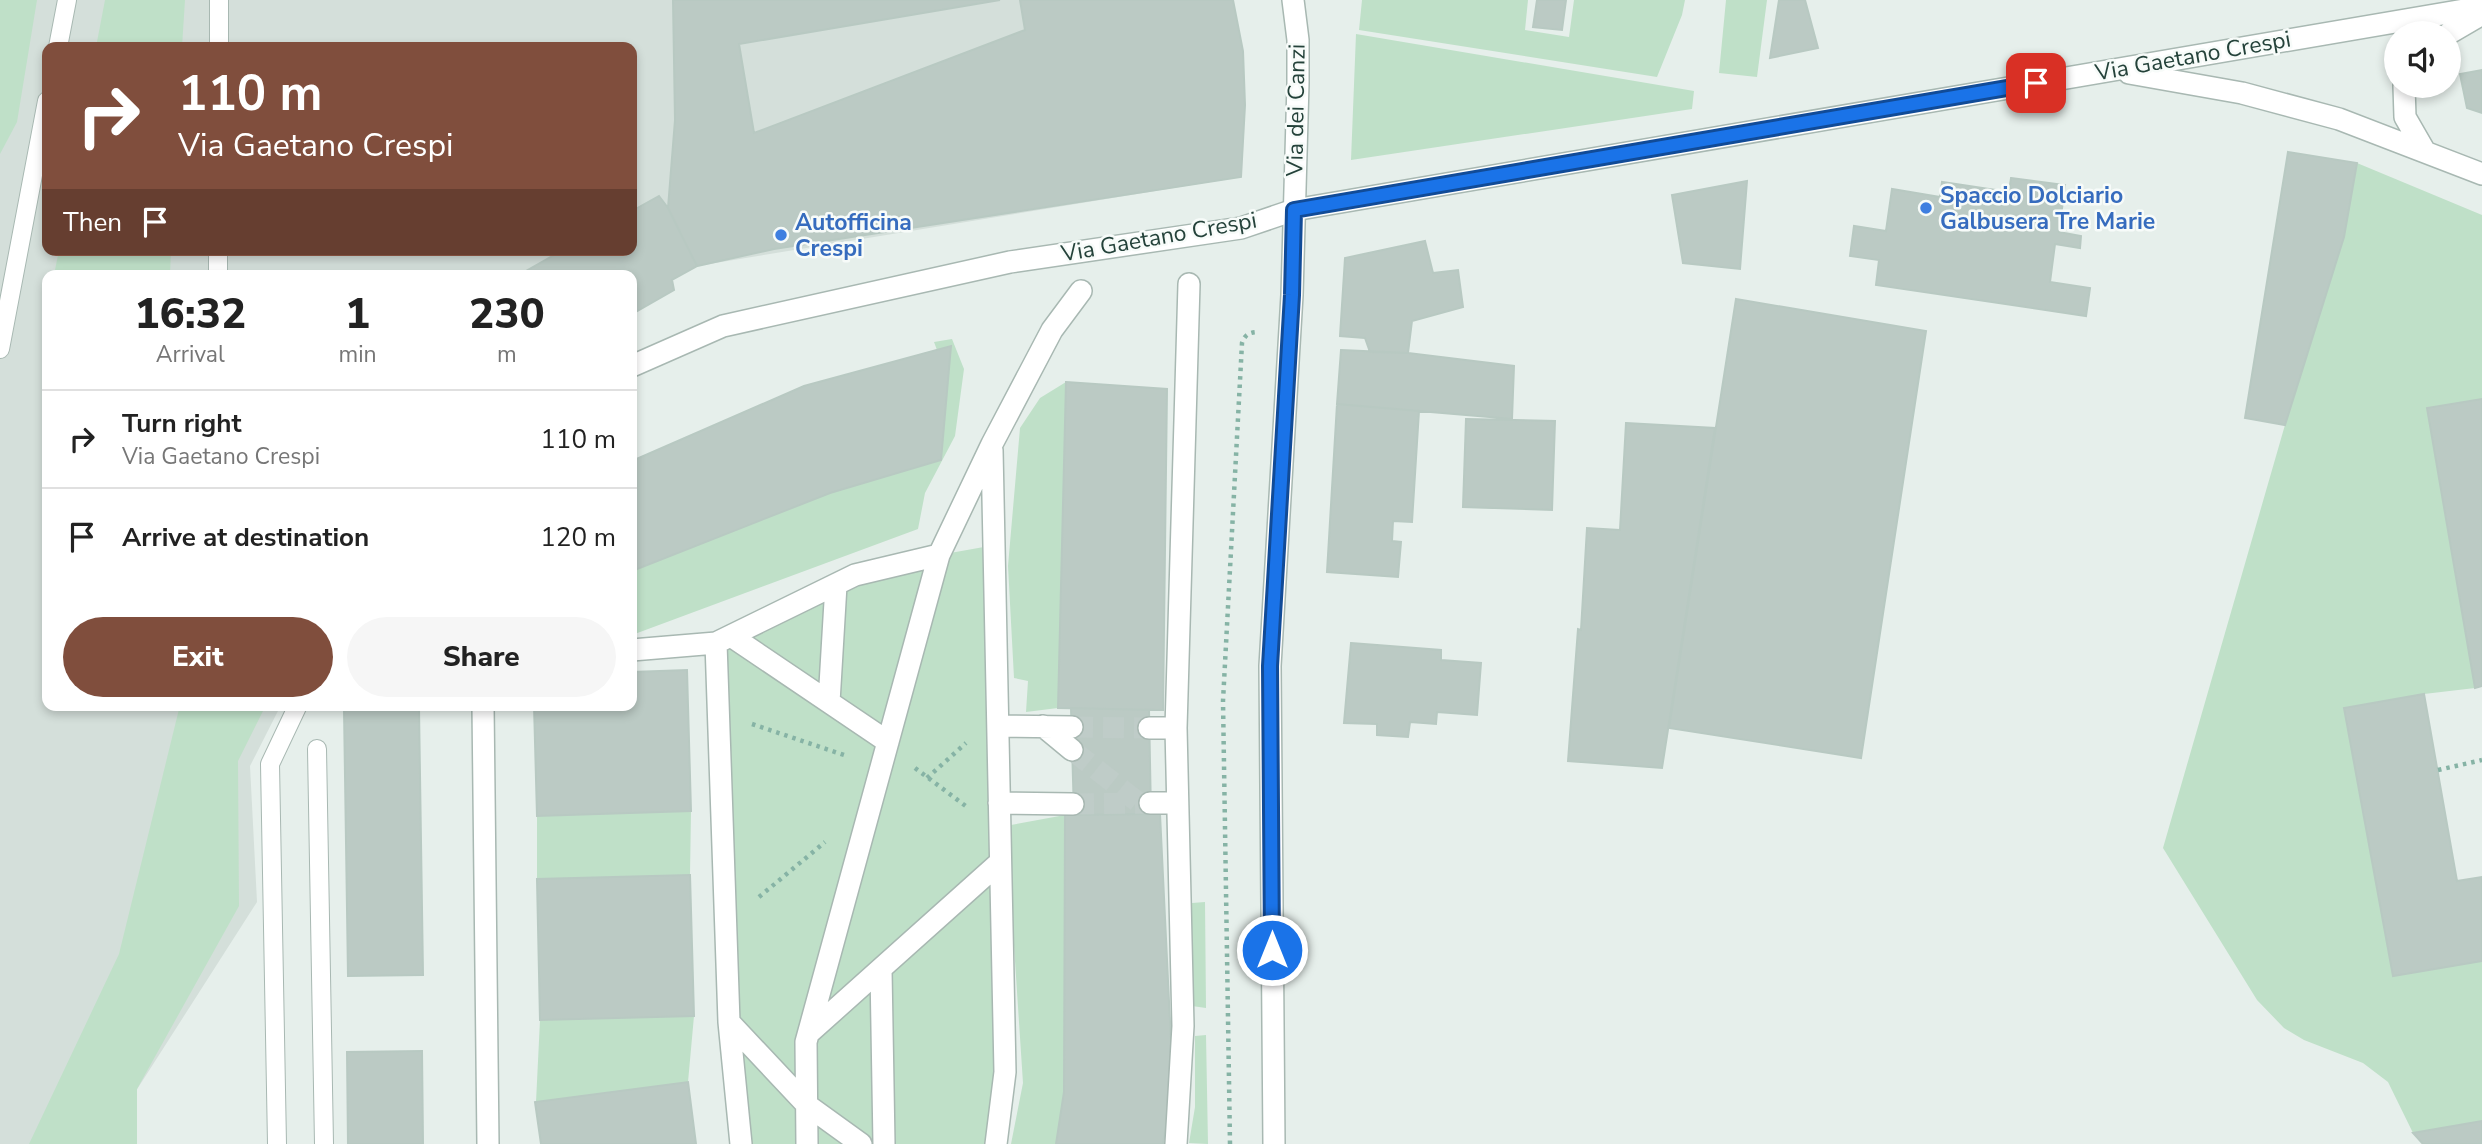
<!DOCTYPE html>
<html lang="en">
<head>
<meta charset="utf-8">
<style>
  :root { --surface:#fff; --page:#f6f6f6; --text:#222; --muted:#767676; --line:#e0e0e0; --accent:#804e3d }
  body { margin:0; font-family:"Nunito Sans",sans-serif; background:var(--page); color:var(--text); height:100vh; display:flex; flex-direction:column; font-size:26px; white-space:nowrap }
  * { box-sizing:border-box; margin:0 }
  p { font-size:23px; color:var(--muted) }
  .icon { flex:none; width:38px; height:38px; fill:none; stroke:currentColor; stroke-width:2; stroke-linecap:round; stroke-linejoin:round }
  .map { position:relative; flex:1; overflow:hidden }
  .side { position:absolute; left:42px; top:270px; width:595px; height:441px; display:flex; flex-direction:column; background:var(--surface); border-radius:14px; box-shadow:0 4px 10px #0003 }
  .side>* { flex:none }
  .banner { position:absolute; left:42px; top:42px; width:595px; height:214px; border-radius:14px; box-shadow:0 4px 10px #0003; background:#804e3d; color:#fff; overflow:hidden }
  .controls { position:absolute; left:2384px; top:21px; display:grid; gap:14px }
  .controls a { display:grid; place-items:center; width:77px; height:77px; border-radius:50%; background:var(--surface); box-shadow:0 4px 10px #0003; font-size:35px }
  .pin { position:absolute; display:grid; place-items:center; width:60px; height:60px; color:#fff; margin:-30px; border-radius:14px; box-shadow:0 4px 10px #0006 }
  .me { position:absolute; width:77px; margin:-38px; rotate:0deg; stroke-linejoin:round; filter:drop-shadow(0 0 5px #0008) }
  .turn { display:flex; align-items:center; gap:24px; height:147px; padding:0 21px; font-size:32px }
  .turn .icon { width:91px; height:91px; stroke-width:2.5 }
  .turn b { display:block; font-size:49px; line-height:60px }
  .then { display:flex; align-items:center; height:66px; padding:0 21px; background:#0003; gap:14px; font-size:26px }
  .eta { display:flex; justify-content:space-evenly; align-items:center; height:119px; text-align:center }
  .eta b { font-size:42px; font-weight:800; line-height:49px }
  .button { display:flex; gap:14px; margin-top:auto; padding:14px 21px }
  .button a { flex:1; height:80px; border-radius:42px; background:var(--accent); color:#fff; font-size:28px; font-weight:800; line-height:80px; text-align:center }
  .button a+a { background:var(--page); color:var(--text) }
  ul { padding:0; list-style:none }
  li { display:flex; align-items:center; gap:21px; height:98px; padding:0 21px; border-top:2px solid var(--line) }
  li div { flex:1 }
  li b { display:block; font-size:26px }
  li em { font-style:normal }
  .map>svg:first-child { display:block }
  .built { fill:#d4dfda; fill-rule:evenodd }
  .green { fill:#bfe0c8 }
  .building { fill:#bbcac4; stroke:#b8c9c2; stroke-width:2 }
  .lines { fill:none; stroke-linecap:round; stroke-linejoin:round }
  .pedestrian-tunnel { stroke:#bfccc8; stroke-width:21; stroke-dasharray:21 10; stroke-linecap:butt }
  .service-casing { stroke:#a8b8b2; stroke-width:20 }
  .pedestrian-casing { stroke:#a8b8b2; stroke-width:24 }
  .minor-casing { stroke:#a8b8b2; stroke-width:24 }
  .tertiary-casing { stroke:#a8b8b2; stroke-width:24 }
  .path { stroke:#86b3a5; stroke-width:4.5; stroke-dasharray:3.5 5; stroke-linecap:butt }
  .service { stroke:#fff; stroke-width:18 }
  .pedestrian { stroke:#fff; stroke-width:21 }
  .minor { stroke:#fff; stroke-width:21 }
  .tertiary { stroke:#fff; stroke-width:21 }
  .route-casing { stroke:#114b97; stroke-width:18 }
  .route { stroke:#1a73e8; stroke-width:12 }
  .shop-dot { fill:#3f7fe0; stroke:#f7fbf9; stroke-width:2.5 }
  .labels { text-anchor:middle; dominant-baseline:central; stroke-width:5; stroke-linejoin:round; paint-order:stroke }
  .street-label { font-size:23px; fill:#24423a; stroke:#f7fbf9 }
  .shop-label { font-size:23px; font-weight:bold; fill:#366cbe; stroke:#f7fbf9; text-anchor:start }
</style>
</head>
<body>
<div class="map">
<svg width="2482" height="1144" viewBox="0 0 2482 1144">
  <rect width="100%" height="100%" fill="#e6efeb"/>
  <path class="built" d="M 0,0 L 1233,0 L 1243,51 L 1245,105 L 1241,177 L 697,266 L 672,279 L 674,290 L 632,314 L 632,275 L 47,275 L 47,705 L 281,705 L 250,766 L 257,902 L 102,1144 L 0,1144 ZM 47,47 L 632,47 L 632,250 L 47,250 Z"/>
  <path class="green" d="M 0,0 L 37,0 L 17,122 L 0,154 Z
    M 105,0 L 185,0 L 182,47 L 96,47 Z
    M 1362,0 L 1528,0 L 1525,30 L 1569,37 L 1574,0 L 1685,0 L 1682,15 L 1657,77 L 1359,30 Z
    M 1726,0 L 1767,0 L 1757,77 L 1719,73 Z
    M 1356,34 L 1694,91 L 1692,109 L 1351,160 Z
    M 2357,163 L 2482,215 L 2482,399 L 2427,409 L 2475,688 L 2424,694 L 2344,708 L 2393,976 L 2482,961 L 2482,1121 L 2413,1133 L 2388,1082 L 2363,1063 L 2304,1040 L 2284,1028 L 2257,1000 L 2163,848 L 2289,411 Z
    M 59,250 L 171,250 L 170,275 L 54,275 Z
    M 952,339 L 964,369 L 955,436 L 925,493 L 918,529 L 632,635 L 632,571 L 830,493 L 941,460 L 951,346 L 937,350 L 934,342 Z
    M 1066,382 L 1058,708 L 1026,712 L 1028,681 L 1014,678 L 1008,566 L 1020,428 L 1040,398 Z
    M 995,545 L 996,1144 L 741,1144 L 716,643 L 855,575 L 939,555 Z
    M 180,705 L 266,705 L 238,761 L 239,906 L 137,1089 L 137,1144 L 29,1144 L 119,954 Z
    M 691,811 L 690,875 L 537,879 L 537,816 Z
    M 1065,815 L 1064,1092 L 1056,1144 L 1011,1144 L 1023,1083 L 1010,885 L 1011,825 Z
    M 1205,902 L 1206,1008 L 1192,1006 L 1192,903 Z
    M 694,1016 L 688,1082 L 536,1102 L 540,1020 Z
    M 1206,1035 L 1208,1144 L 1189,1143 L 1195,1107 L 1195,1036 Z"/>
  <path class="building" d="M 673,0 L 1000,0 L 739,44 L 754,133 L 1025,30 L 1020,0 L 1233,0 L 1243,51 L 1245,105 L 1241,177 L 774,249 L 697,266 L 668,208 L 675,120 Z
    M 1537,0 L 1566,0 L 1562,30 L 1533,27 Z
    M 1779,0 L 1805,0 L 1818,48 L 1770,58 Z
    M 2482,70 L 2482,113 L 2467,108 L 2460,74 Z
    M 2288,152 L 2357,163 L 2344,237 L 2285,425 L 2245,418 Z
    M 2011,178 L 2065,185 L 2059,232 L 2081,236 L 2080,248 L 2055,244 L 2050,282 L 2090,288 L 2086,316 L 1876,285 L 1879,260 L 1850,256 L 1854,226 L 1886,231 L 1892,189 L 1940,197 L 1942,182 L 2009,192 Z
    M 1747,181 L 1740,269 L 1683,263 L 1672,195 Z
    M 659,196 L 668,208 L 697,266 L 672,280 L 674,290 L 632,314 L 632,275 L 519,275 L 563,250 L 632,250 L 632,211 Z
    M 1425,241 L 1433,273 L 1458,270 L 1463,307 L 1412,321 L 1408,353 L 1370,352 L 1365,338 L 1340,336 L 1345,258 Z
    M 1736,299 L 1926,331 L 1861,758 L 1669,728 Z
    M 951,346 L 941,460 L 830,493 L 632,571 L 632,461 L 804,386 Z
    M 1341,350 L 1408,353 L 1514,366 L 1512,419 L 1337,404 Z
    M 1066,382 L 1167,389 L 1163,710 L 1058,708 Z
    M 2482,399 L 2482,686 L 2475,688 L 2427,408 Z
    M 1337,404 L 1419,411 L 1412,522 L 1393,521 L 1392,541 L 1401,542 L 1398,577 L 1327,572 Z
    M 1466,419 L 1555,421 L 1552,510 L 1463,507 Z
    M 1626,423 L 1715,428 L 1662,768 L 1568,761 L 1578,629 L 1581,630 L 1587,528 L 1620,530 Z
    M 1351,643 L 1441,650 L 1441,660 L 1481,663 L 1477,715 L 1437,712 L 1436,724 L 1410,722 L 1408,737 L 1377,735 L 1377,724 L 1344,723 Z
    M 687,670 L 691,811 L 537,816 L 534,705 L 632,705 L 632,672 Z
    M 2424,694 L 2457,881 L 2482,877 L 2482,961 L 2393,976 L 2344,708 Z
    M 419,708 L 423,975 L 348,976 L 344,709 Z
    M 1071,708 L 1149,710 L 1151,814 L 1074,815 Z
    M 1160,814 L 1173,1084 L 1163,1144 L 1056,1144 L 1064,1092 L 1065,815 Z
    M 690,875 L 694,1016 L 540,1020 L 537,879 Z
    M 422,1051 L 423,1144 L 348,1144 L 347,1052 Z
    M 688,1082 L 696,1144 L 541,1144 L 535,1102 Z
    M 2482,1121 L 2482,1144 L 2423,1144 L 2413,1133 Z"/>
  <g class="lines">
    <path class="pedestrian-tunnel" d="M 1072,727 L 1149,728
      M 1072,750 L 1139,803
      M 1073,804 L 1145,803"/>
    <defs>
      <path id="service" d="M 58,47 L 67,0
        M 219,47 L 219,0
        M 218,275 L 218,250
        M 0,349 L 47,101
        M 317,749 L 324,1144
        M 277,1144 L 270,764 L 298,705"/>
      <path id="pedestrian" d="M 992,450 L 1005,1072 L 996,1144
        M 731,636 L 888,742
        M 632,650 L 716,643
        M 829,702 L 836,585
        M 998,726 L 1072,727
        M 1043,726 L 1072,750
        M 1149,728 L 1176,728
        M 999,803 L 1073,804
        M 1150,803 L 1177,803
        M 881,970 L 884,1144
        M 729,1022 L 807,1105 L 861,1144
        M 809,1033 L 999,863
        M 741,1144 L 729,1022 L 716,643 L 855,575 L 939,555
        M 807,1144 L 806,1042 L 939,555 L 992,444 L 1052,330 L 1081,291
        M 1176,1144 L 1183,1026 L 1176,728 L 1189,284"/>
      <path id="minor" d="M 2448,34 L 2482,14
        M 2129,73 L 2242,93 L 2339,119 L 2482,174
        M 2404,86 L 2405,117 L 2424,150
        M 632,366 L 723,326 L 1010,262 L 1241,228 L 1294,210 L 2482,7
        M 483,705 L 488,1144"/>
      <path id="tertiary" d="M 1274,1144 L 1270,666 L 1292,295 L 1298,83 L 1298,40 L 1293,0"/>
    </defs>
    <use href="#service" class="service-casing"/>
    <use href="#pedestrian" class="pedestrian-casing"/>
    <use href="#minor" class="minor-casing"/>
    <use href="#tertiary" class="tertiary-casing"/>
    <path class="path" d="M 752,724 L 844,755
      M 915,768 L 967,807
      M 2438,770 L 2482,760
      M 927,778 L 966,743
      M 759,897 L 825,842
      M 1230,1144 L 1223,701 L 1242,343 C 1245,334 1250,332 1259,332"/>
    <use href="#service" class="service"/>
    <use href="#pedestrian" class="pedestrian"/>
    <use href="#minor" class="minor"/>
    <use href="#tertiary" class="tertiary"/>
  </g>
  <g class="lines">
    <defs>
      <path id="route" d="M 1272,950 L 1270,666 L 1292,295 L 1294,210 L 2036,83"/>
    </defs>
    <use href="#route" class="route-casing"/>
    <use href="#route" class="route"/>
  </g>
  <g class="shop-dot">
    <circle cx="1926" cy="208" r="7"/>
    <circle cx="781" cy="235" r="7"/>
  </g>
  <g class="labels">
    <g class="street-label">
      <text transform="translate(2193 56) rotate(-10)">Via Gaetano Crespi</text>
      <text transform="translate(1296 110) rotate(-89)">Via dei Canzi</text>
      <text transform="translate(1159 237) rotate(-10)">Via Gaetano Crespi</text>
    </g>
    <g class="shop-label">
      <text x="1940" y="195">Spaccio Dolciario<tspan x="1940" dy="26">Galbusera Tre Marie</tspan></text>
      <text x="795" y="222">Autofficina<tspan x="795" dy="26">Crespi</tspan></text>
    </g>
  </g>
</svg>
<div class="controls">
<a><svg class="icon" aria-label="sound" viewBox="0 0 24 24"><path d="M4 9h4l5-4v14l-5-4H4zM17 9q2 3 0 6"/></svg></a>
</div>
<div class="pin" style="left:2036px;top:83px;background:#d93025"><svg class="icon" aria-label="arrive" viewBox="0 0 24 24"><path d="M6 21V4h12l-3 4 3 4H6"/></svg></div>
<svg class="me" style="left:1272px;top:950px" viewBox="-20 -20 40 40"><circle r="17" fill="#1a73e8" stroke="#fff" stroke-width="3"/><path d="M0-11L8 9 0 5-8 9z" fill="#fff"/></svg>
<div class="banner">
<div class="turn"><svg class="icon" aria-label="right" viewBox="0 0 24 24"><path d="M7 20v-9h11M14 6l5 5-5 5"/></svg><div><b>110 m</b>Via Gaetano Crespi</div></div>
<div class="then">Then<svg class="icon" aria-label="arrive" viewBox="0 0 24 24"><path d="M6 21V4h12l-3 4 3 4H6"/></svg></div>
</div>
<section class="side">
<div class="eta">
<div><b>16:32</b><p>Arrival</p></div>
<div><b>1</b><p>min</p></div>
<div><b>230</b><p>m</p></div>
</div>
<ul>
<li><svg class="icon" aria-label="right" viewBox="0 0 24 24"><path d="M7 20v-9h11M14 6l5 5-5 5"/></svg><div><b>Turn right</b><p>Via Gaetano Crespi</p></div><em>110 m</em></li>
<li><svg class="icon" aria-label="arrive" viewBox="0 0 24 24"><path d="M6 21V4h12l-3 4 3 4H6"/></svg><div><b>Arrive at destination</b></div><em>120 m</em></li>
</ul>
<div class="button"><a>Exit</a><a>Share</a></div>
</section>
</div>
</body>
</html>
